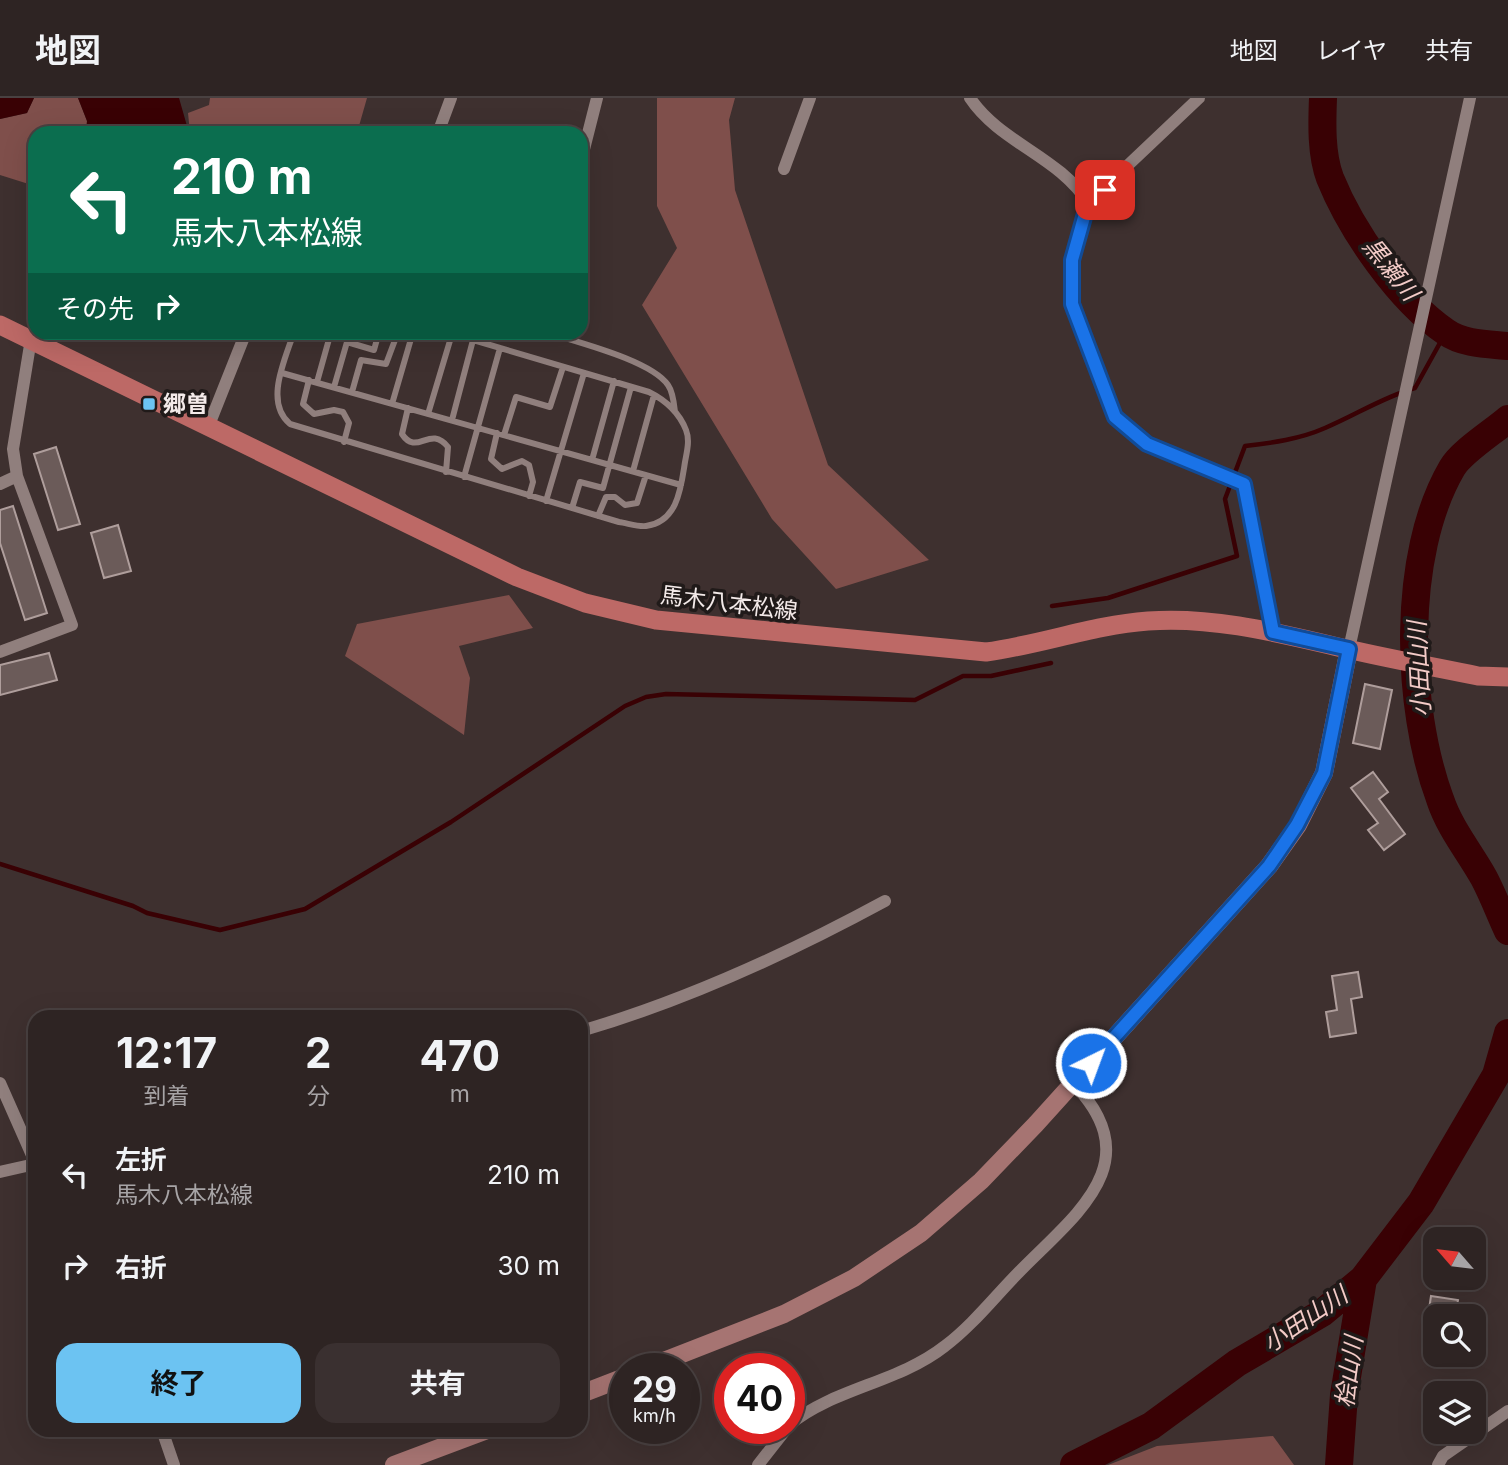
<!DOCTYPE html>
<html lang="ja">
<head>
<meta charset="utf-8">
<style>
  :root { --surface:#2e2423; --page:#3a3030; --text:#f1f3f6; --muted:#a7a4a6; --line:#494141; --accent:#6cc3f2 }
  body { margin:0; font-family:Inter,"Noto Sans JP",sans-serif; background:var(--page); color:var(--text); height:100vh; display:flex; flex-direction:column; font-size:26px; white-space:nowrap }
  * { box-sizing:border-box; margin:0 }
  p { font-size:23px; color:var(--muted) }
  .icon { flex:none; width:38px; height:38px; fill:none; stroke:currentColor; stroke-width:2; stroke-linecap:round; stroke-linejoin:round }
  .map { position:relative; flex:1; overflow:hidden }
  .drawer { position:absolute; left:28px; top:912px; width:560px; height:427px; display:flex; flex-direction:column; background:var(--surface); border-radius:21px; box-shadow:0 7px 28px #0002,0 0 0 2px var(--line) }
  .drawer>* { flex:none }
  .hud { position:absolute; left:28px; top:28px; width:560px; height:214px; border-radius:21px; box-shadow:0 7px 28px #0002,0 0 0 2px var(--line); background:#0b6e4f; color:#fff; overflow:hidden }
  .needle { width:46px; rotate:298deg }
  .buttons { position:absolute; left:1423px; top:1129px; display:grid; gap:14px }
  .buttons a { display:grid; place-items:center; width:63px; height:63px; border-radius:14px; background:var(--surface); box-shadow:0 7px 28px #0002,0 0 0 2px var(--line); font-size:35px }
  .speed { position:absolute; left:609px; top:1255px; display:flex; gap:14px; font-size:35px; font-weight:700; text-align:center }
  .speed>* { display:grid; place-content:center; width:91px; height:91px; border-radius:50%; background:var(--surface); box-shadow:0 7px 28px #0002,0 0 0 2px var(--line); line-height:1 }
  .speed small { font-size:18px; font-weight:400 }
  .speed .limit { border:10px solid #d22; background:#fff; color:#111 }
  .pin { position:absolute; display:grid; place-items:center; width:60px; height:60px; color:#fff; margin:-30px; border-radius:14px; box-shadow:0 4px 10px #0006 }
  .me { position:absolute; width:77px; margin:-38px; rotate:42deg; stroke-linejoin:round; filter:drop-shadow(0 0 5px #0008) }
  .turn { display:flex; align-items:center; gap:24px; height:147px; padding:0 28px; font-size:32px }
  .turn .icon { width:91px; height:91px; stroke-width:2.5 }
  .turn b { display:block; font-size:49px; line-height:60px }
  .then { display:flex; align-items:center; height:66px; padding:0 28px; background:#0003; gap:14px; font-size:26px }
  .eta { display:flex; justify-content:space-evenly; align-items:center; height:119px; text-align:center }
  .eta b { font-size:42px; font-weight:700; line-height:49px }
  .action { display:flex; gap:14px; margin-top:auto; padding:14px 28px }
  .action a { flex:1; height:80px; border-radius:21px; background:var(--accent); color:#111; font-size:28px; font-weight:700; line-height:80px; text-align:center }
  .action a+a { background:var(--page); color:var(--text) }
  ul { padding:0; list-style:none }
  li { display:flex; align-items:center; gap:21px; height:91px; padding:0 28px }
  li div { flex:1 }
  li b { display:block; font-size:26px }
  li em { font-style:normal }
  header { display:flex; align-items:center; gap:42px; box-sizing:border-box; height:98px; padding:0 35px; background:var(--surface); border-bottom:2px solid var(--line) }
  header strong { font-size:33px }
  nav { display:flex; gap:38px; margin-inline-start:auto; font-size:24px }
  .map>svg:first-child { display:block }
  .green { fill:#7f4f4b }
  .water { fill:#390104 }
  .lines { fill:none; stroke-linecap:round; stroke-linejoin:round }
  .stream { stroke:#390104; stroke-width:4.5 }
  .river { stroke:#390104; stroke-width:28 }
  .building { fill:#6b5b59; stroke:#af9e9c; stroke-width:2 }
  .lane { stroke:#907f7d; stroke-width:6 }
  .street { stroke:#907f7d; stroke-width:12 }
  .secondary { stroke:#a67472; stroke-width:18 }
  .primary { stroke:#bd6966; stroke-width:19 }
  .route-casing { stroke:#114b97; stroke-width:18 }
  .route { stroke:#1a73e8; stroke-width:12 }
  .poi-dot { fill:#6cc3f2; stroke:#201a19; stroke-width:2.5 }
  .labels { text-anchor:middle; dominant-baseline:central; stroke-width:7; stroke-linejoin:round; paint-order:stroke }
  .poi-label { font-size:23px; font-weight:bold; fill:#f3eae9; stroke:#201a19; text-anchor:start }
  .street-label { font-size:23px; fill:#f3eae9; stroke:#201a19 }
  .water-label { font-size:24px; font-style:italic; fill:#f3cbc7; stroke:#201a19 }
</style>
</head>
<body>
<header>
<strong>地図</strong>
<nav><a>地図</a><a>レイヤ</a><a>共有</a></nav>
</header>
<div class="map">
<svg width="1508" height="1367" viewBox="0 0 1508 1367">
  <rect width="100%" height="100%" fill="#3e302f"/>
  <path class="green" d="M 34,0 L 78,0 L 87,23 L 86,35 L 35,35 L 35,88 L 0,77 L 0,21 L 27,15 Z
    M 210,0 L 367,0 L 357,35 L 190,35 L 188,15 L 209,7 Z
    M 657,0 L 735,0 L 729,22 L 735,92 L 828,367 L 929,462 L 836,491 L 772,421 L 642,207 L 677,150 L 657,108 Z
    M 509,497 L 533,530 L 459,548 L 470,580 L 464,637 L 345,558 L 357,526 Z
    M 1273,1338 L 1294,1367 L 1108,1367 L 1157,1348 Z"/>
  <path class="water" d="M 0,0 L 34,0 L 27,15 L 0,21 Z
    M 78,0 L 179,0 L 189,35 L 86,35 L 87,23 Z"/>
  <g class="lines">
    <path class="stream" d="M 1052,508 L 1108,500 L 1237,458 L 1225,401 L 1245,348 C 1272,345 1300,341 1325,330 C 1356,317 1383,299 1415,290 L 1446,234
      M 0,766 L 133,808 L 147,815 L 220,832 L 305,811 L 451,724 L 625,608 L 646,599 L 666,596 L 915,602 L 963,578 L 991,578 L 1051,565"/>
    <path class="river" d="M 1323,0 C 1322,25 1321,56 1330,80 C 1351,132 1399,202 1446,234 C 1463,246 1487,246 1508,248
      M 1508,321 C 1493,334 1461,354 1452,370 C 1401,457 1406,609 1440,701 C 1450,731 1469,753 1484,780 C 1493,797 1500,816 1508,833
      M 1074,1367 L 1151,1328 L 1237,1265 L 1322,1215 L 1363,1181 L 1421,1105 L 1496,977 L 1508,935
      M 1339,1367 L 1344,1297 L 1363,1181"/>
  </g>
  <path class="building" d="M 56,349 L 80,426 L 58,432 L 34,356 Z
    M 13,408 L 47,515 L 25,522 L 0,445 L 0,412 Z
    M 118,427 L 131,473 L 104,480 L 91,435 Z
    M 49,555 L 57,582 L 0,597 L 0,567 Z
    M 1365,586 L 1392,592 L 1380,651 L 1353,645 Z
    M 1373,674 L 1388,694 L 1379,701 L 1405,736 L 1384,752 L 1368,732 L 1378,725 L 1351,690 Z
    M 1358,874 L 1362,899 L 1351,901 L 1356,935 L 1330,939 L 1326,914 L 1337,912 L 1332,878 Z
    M 1431,1198 L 1458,1202 L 1455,1218 L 1428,1218 Z"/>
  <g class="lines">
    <path class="lane" d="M 294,234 C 285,262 264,304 290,326 L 619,424 C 627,425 638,429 646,428 C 678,424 681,389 685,364 C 687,353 690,342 686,332 C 679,314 665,302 649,294 L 446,234
      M 546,234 C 576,244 651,262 668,287 C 673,294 674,305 675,314
      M 282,275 L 681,387
      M 309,282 L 303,306 L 314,316 L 334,312 L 343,314 L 349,325 L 344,344
      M 317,284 L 331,234
      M 334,289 L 347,244 L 374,252 L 379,234
      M 352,294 L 361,262 L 386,266 L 398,234
      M 392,306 L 413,234
      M 408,310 L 402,336 C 417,359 430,326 448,349 L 446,374
      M 428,316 L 452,236
      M 452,322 L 473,242
      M 497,335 L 491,361 L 502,371 L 522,363 L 529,367 L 533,384 L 529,398
      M 504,337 L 516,299 L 550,309 L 563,269
      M 592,362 L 614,283
      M 633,373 L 654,297
      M 464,379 L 500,250
      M 546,403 L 584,275
      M 572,410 L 580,384 L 603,390 L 631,289
      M 598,418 L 606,399 L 615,399 L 625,407 L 637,405 L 646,377"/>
    <path class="street" d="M 970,0 C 1000,45 1060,59 1088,105
      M 1199,0 L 1088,105 L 1072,162 L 1072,206 L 1115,319 L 1148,346 L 1244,386 L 1273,534
      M 438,35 L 451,0
      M 581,63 L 597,0
      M 784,71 L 810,0
      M 516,234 L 527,237 L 529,234
      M 209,327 L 246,234
      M 17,378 L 13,351 L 31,241
      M 0,386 L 17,378 L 72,527 L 0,554
      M 1349,551 L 1470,0
      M 581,933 C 684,903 791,854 885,803
      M 0,985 L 35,1064
      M 0,1074 L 35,1066
      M 789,1327 C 834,1290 898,1285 945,1248 C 973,1227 996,1197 1020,1173 C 1077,1115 1150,1064 1073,985
      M 162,1332 L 174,1367
      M 758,1367 L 787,1330
      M 1438,1367 L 1443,1358 L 1508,1313"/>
    <path class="secondary" d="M 646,1270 L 784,1216 L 854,1180 L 921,1135 L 981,1083 L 1036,1026 L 1269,768 L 1298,727 L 1324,675 L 1349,551
      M 581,1296 L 625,1279
      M 394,1367 L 487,1332"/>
    <path class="primary" d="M 0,227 L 517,479 L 585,505 L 656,522 L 986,554 C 1040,547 1093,527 1148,523 C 1215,518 1282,536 1347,551 C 1391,561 1434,569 1478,578 L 1508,579"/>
  </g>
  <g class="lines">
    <defs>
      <path id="route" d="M 1091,965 L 1269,768 L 1297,727 L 1324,675 L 1349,551 L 1273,534 L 1244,386 L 1147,346 L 1115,319 L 1072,206 L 1072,162 L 1088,105 L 1105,92"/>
    </defs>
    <use href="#route" class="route-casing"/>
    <use href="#route" class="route"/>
  </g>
  <rect class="poi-dot" x="142" y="299" width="14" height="14" rx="3.5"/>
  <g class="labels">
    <g class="poi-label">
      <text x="163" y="306">郷曽</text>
    </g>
    <g class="street-label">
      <text transform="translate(729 505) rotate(7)">馬木八本松線</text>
    </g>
    <g class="water-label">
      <text transform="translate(1391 171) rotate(51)">黒瀬川</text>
      <text transform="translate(1419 571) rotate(-93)">小田山川</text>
      <text transform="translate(1305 1221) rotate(-34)">小田山川</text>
      <text transform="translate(1349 1274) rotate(-82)">桧山川</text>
    </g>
  </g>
</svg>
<div class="buttons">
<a><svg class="needle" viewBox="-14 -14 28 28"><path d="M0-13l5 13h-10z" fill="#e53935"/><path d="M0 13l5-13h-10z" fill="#a7a4a6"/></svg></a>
<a><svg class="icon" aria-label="search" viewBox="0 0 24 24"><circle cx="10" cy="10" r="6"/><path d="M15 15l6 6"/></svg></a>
<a><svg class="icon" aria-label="layers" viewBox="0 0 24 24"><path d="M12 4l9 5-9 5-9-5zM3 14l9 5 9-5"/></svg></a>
</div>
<div class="speed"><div>29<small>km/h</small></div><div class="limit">40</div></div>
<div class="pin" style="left:1105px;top:92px;background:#d93025"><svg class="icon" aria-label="arrive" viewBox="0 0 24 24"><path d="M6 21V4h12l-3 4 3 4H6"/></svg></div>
<svg class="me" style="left:1091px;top:965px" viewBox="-20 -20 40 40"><circle r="17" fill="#1a73e8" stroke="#fff" stroke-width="3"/><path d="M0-11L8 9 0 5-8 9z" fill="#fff"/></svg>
<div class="hud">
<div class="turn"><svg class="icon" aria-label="left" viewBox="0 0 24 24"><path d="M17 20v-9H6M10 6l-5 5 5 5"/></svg><div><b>210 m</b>馬木八本松線</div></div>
<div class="then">その先<svg class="icon" aria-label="right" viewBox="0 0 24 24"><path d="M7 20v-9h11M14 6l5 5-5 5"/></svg></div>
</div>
<section class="drawer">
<div class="eta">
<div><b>12:17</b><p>到着</p></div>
<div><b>2</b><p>分</p></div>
<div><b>470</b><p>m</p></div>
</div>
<ul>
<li><svg class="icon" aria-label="left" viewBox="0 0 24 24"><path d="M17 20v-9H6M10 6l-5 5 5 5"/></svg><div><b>左折</b><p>馬木八本松線</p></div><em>210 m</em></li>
<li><svg class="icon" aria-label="right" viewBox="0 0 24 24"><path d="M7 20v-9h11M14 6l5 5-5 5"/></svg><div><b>右折</b></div><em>30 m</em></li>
</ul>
<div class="action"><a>終了</a><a>共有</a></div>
</section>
</div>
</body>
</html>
